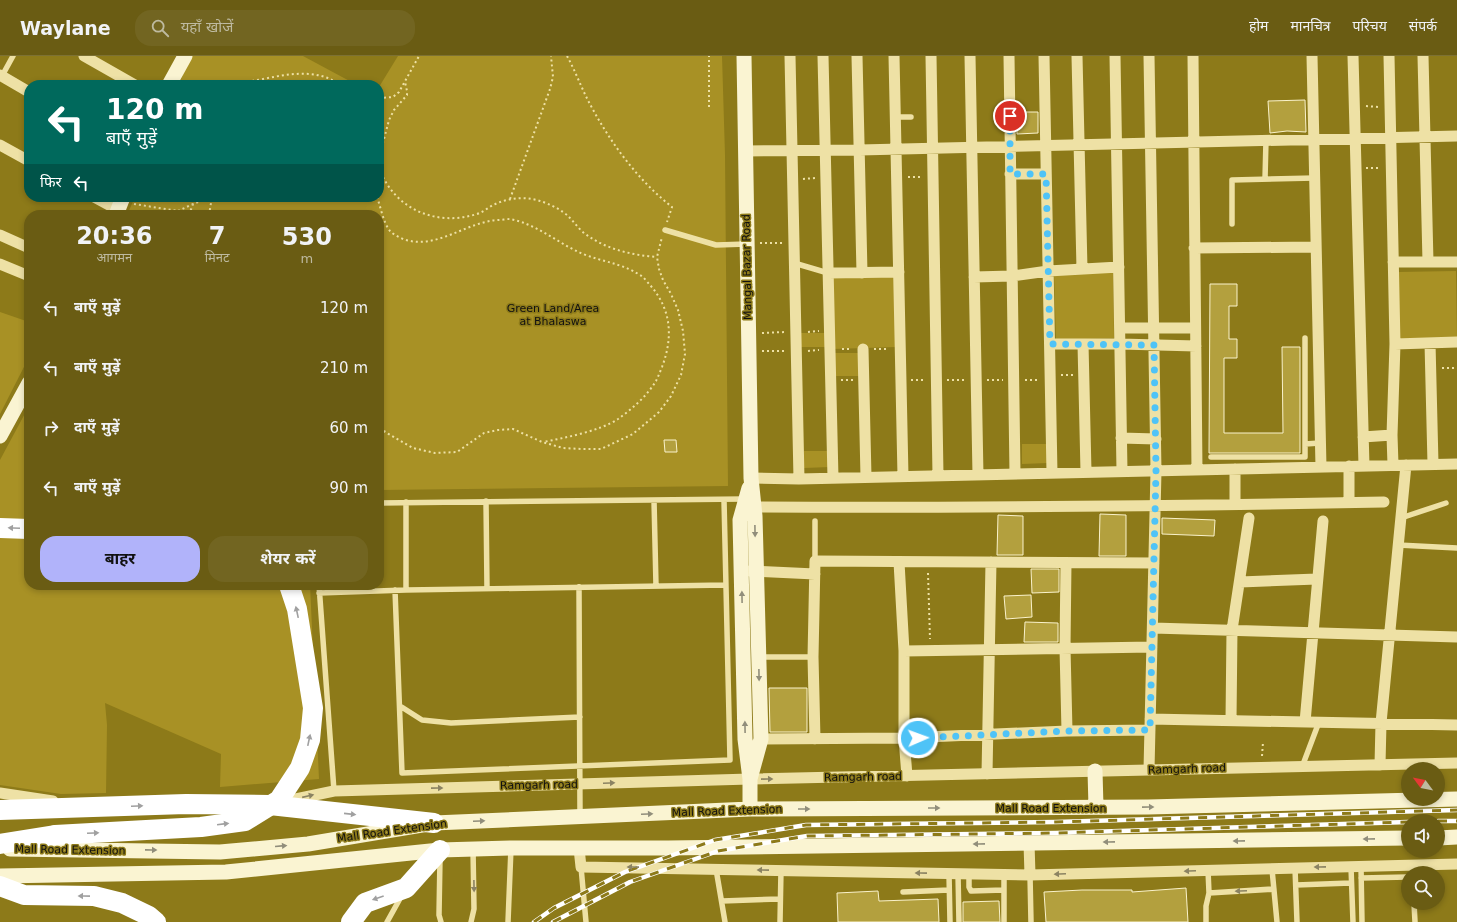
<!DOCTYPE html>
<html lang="hi">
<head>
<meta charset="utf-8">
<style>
  :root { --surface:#6a5c13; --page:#726521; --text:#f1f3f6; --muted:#bebaa0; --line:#7d7133; --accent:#b1b3fa }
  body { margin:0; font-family:"DejaVu Sans","Noto Sans Devanagari",sans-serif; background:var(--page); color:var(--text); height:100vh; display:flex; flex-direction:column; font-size:15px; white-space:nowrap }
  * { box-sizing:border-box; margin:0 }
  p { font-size:13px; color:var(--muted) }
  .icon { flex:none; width:22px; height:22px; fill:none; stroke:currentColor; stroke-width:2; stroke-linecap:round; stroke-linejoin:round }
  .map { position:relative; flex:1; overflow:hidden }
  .details { position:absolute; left:24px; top:154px; width:360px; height:380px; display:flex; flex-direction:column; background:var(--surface); border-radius:16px; box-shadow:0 2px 6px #0003 }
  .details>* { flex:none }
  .top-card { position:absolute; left:24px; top:24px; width:360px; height:122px; border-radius:16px; box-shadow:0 2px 6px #0003; background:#00695c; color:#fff; overflow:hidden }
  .needle { width:26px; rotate:302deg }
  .fabs { position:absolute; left:1401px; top:706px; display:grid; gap:8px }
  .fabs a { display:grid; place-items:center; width:44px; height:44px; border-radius:50%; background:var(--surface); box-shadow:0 2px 6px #0003; font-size:20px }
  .pin { position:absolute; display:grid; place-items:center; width:34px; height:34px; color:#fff; margin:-17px; border:2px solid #fff; border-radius:50%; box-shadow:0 1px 4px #0007 }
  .me { position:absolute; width:44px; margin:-22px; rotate:88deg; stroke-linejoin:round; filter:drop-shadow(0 0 3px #0008) }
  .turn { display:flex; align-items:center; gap:14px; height:84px; padding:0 16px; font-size:18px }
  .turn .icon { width:52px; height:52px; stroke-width:2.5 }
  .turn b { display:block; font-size:28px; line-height:34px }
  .then { display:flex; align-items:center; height:38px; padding:0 16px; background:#0003; gap:8px; font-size:15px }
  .eta { display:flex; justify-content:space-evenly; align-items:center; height:68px; text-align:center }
  .eta b { font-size:24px; font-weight:700; line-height:28px }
  .cta { display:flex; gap:8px; margin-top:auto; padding:8px 16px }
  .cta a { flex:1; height:46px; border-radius:16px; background:var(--accent); color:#111; font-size:16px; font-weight:700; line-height:46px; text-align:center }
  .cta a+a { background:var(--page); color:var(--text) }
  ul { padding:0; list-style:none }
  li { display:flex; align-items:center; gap:12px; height:60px; padding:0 16px }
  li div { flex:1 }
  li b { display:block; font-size:15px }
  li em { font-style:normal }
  header { display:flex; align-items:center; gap:24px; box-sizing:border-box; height:56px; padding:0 20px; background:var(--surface); border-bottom:1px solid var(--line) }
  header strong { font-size:19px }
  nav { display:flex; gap:22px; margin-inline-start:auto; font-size:14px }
  .search { width:280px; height:36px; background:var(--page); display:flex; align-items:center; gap:10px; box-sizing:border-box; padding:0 14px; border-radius:16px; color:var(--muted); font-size:15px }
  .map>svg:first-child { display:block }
  .green { fill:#a89125 }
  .building { fill:#b3a03e; stroke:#faf2cb }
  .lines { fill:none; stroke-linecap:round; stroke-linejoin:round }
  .path { stroke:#eee1a5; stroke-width:2; stroke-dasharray:2 3; stroke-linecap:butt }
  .lane { stroke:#eee1a5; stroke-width:5.5 }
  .street { stroke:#eee1a5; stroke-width:11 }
  .secondary { stroke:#faf4d2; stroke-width:15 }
  .highway { stroke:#fff; stroke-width:20 }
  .rail-casing { stroke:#fff; stroke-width:4.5 }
  .rail { stroke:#8d7a19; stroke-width:3; stroke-dasharray:9; stroke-linecap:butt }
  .highway-bridge { stroke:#fff; stroke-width:20 }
  .oneway { fill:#a0a0a0 }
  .oneway2 { fill:#918e7b }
  .oneway3 { fill:#8b8362 }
  .route { stroke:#4fc3f7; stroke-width:7; stroke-dasharray:0 12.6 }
  .labels { text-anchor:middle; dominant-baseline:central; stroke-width:3; stroke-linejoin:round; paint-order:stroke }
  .street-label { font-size:11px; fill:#111; stroke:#8d7a19 }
  .park-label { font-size:11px; fill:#111; stroke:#8d7a19 }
</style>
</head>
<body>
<header>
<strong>Waylane</strong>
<div class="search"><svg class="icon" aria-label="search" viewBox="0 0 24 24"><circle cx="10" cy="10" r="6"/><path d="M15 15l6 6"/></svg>यहाँ खोजें</div>
<nav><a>होम</a><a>मानचित्र</a><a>परिचय</a><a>संपर्क</a></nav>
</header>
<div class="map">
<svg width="1457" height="866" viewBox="0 0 1457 866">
  <rect width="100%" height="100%" fill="#8d7a19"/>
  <path class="green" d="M 190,0 L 303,0 L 357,29 L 179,29 Z
    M 398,0 L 722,0 L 725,99 L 728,430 L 379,434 L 379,159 L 127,159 L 135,141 L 379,141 L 379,31 Z
    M 1456,215 L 1457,281 L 1400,283 L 1398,216 Z
    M 1113,216 L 1114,282 L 1056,284 L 1054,217 Z
    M 895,219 L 896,291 L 833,293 L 833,221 Z
    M 0,256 L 29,266 L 29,301 L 0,358 Z
    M 800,277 L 827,277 L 827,291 L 800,291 Z
    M 835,297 L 860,297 L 860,320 L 835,320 Z
    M 29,350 L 29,529 L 310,529 L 319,723 L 220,731 L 221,698 L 105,647 L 107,669 L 106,737 L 61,738 L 0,729 L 0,404 Z
    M 1022,388 L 1048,388 L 1048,407 L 1022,408 Z
    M 804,395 L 829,395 L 830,411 L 804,412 Z"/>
  <path class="building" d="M 1305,44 L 1306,76 L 1287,75 L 1270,77 L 1268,45 Z
    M 1017,56 L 1038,56 L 1038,77 L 1017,78 Z
    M 1210,228 L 1237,228 L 1237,250 L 1229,250 L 1229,283 L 1237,283 L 1237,302 L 1224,302 L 1224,377 L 1283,377 L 1282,291 L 1300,291 L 1300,397 L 1209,397 Z
    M 664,384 L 676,384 L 677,396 L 665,396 Z
    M 1100,458 L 1126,459 L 1126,500 L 1099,500 Z
    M 998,459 L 1023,460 L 1023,499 L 997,499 Z
    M 1162,462 L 1215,464 L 1214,480 L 1162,478 Z
    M 1031,513 L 1059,513 L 1059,536 L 1032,537 Z
    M 1031,539 L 1032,561 L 1006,563 L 1004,540 Z
    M 1025,566 L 1058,567 L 1058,586 L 1024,586 Z
    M 769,632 L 807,632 L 807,676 L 770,676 Z
    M 1186,832 L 1188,866 L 1046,866 L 1044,836 L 1082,834 L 1132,834 L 1132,836 Z
    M 878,835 L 879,845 L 938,843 L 939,866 L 838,866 L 837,837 Z
    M 999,845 L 1000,866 L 963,866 L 963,846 Z"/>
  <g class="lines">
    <path class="path" d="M 567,0 C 576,16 582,34 591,50 C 612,89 638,124 672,151 L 667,166
      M 238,29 L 245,26 C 276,22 312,8 340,29
      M 379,42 L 393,41 L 399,36 L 419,0
      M 1366,50 L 1379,51
      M 709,51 L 709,0
      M 379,102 L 389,64 L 394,54 L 407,39 L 407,35 L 405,26
      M 379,112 C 394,153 436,171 477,158 C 483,156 488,152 493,149 C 508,142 524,140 540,145 C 550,148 562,154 569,161 C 574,166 578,172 584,177 C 605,193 631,199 657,201
      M 1366,112 L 1380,112
      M 908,121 L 922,121
      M 803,123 L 815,122
      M 377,141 C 381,152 383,166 390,175 C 394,179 400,182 406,184 C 438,193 466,166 498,164 C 502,164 506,163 510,163 C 537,168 559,188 583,198 C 603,206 621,207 640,219 C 644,221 647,226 650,229 C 672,254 673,282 662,311 C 660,316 658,321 656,325 C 647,340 632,353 618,363 C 600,375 564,382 543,386
      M 510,143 L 550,33 L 553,21 L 551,0
      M 134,148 L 178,155 L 188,159
      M 178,155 L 193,148 L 212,141
      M 189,159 L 193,148 L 191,141
      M 209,159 L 212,141
      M 760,187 L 784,187
      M 808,276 L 819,275
      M 762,277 L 785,276
      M 842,293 L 851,293
      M 874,293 L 889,293
      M 762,295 L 785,295
      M 808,295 L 819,294
      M 1442,312 L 1457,312
      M 1061,319 L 1073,319
      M 841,324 L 853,324
      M 911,324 L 925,324
      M 947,324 L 965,324
      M 987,324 L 1003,324
      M 1025,324 L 1039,324
      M 379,366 L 385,376 L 413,392 L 435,397 L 457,396 L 484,377 L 498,374 L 513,373 L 542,386 L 563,392 L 582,393 L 601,393 L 633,378 L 659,356 L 671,340 L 681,319 L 685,298 L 683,275 L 678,254 L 671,238 L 663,224 L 659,213 L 657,201 L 662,181
      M 928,517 L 930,583
      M 1262,700 L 1263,686"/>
    <path class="lane" d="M 2,20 L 13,0
      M 895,61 L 911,61
      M 1265,123 L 1266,84
      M 1232,168 L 1232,124 L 1315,122
      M 665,174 L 716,189 L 747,188
      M 794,207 L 828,217
      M 1305,388 L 1320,387
      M 1211,401 L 1305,401 L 1305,282
      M 654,444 L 656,530
      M 486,445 L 487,532
      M 379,447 L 744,443
      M 1401,462 L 1446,447
      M 1398,489 L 1457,492
      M 815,505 L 815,465
      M 319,529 L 334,735
      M 579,531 L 580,759
      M 395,534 L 402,717 L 730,704 L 724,444
      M 406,534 L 406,446
      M 319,537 L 406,534 L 726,529
      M 760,601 L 813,601
      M 400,650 L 422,664 L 451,667 L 580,661
      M 1302,711 L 1319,666
      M 440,802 L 439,859 L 441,866
      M 581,811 L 586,866
      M 1351,811 L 1353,866
      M 1361,811 L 1362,866
      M 1295,812 L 1297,866
      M 716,813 L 725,866
      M 1272,813 L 1277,866
      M 949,818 L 950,866
      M 958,818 L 959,866
      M 969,818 L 969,831 L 971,835 L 1004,834
      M 1004,819 L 1004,866
      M 1030,819 L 1031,866
      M 1361,822 L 1408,821
      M 1296,829 L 1351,827
      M 903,836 L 949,834
      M 1209,837 L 1274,833
      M 722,845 L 780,843
      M 1414,847 L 1415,866
      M 387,866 L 402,839
      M 471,866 L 474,853 L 473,793
      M 508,866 L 511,792
      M 780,866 L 781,814
      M 1206,866 L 1206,850 L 1209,837 L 1208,814"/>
    <path class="street" d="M 84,0 L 135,29
      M 790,0 L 799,423
      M 823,0 L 833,422
      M 857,0 L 862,217
      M 894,0 L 903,420
      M 931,0 L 938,419
      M 970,0 L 978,419
      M 1009,0 L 1015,418
      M 1044,0 L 1052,417
      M 1077,0 L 1082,213
      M 1115,0 L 1122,415
      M 1193,0 L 1197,414
      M 1312,0 L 1321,411
      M 1353,0 L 1364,410
      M 1389,0 L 1395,288 L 1392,379 L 1393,409
      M 1423,0 L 1428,206
      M 0,19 L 29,36
      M 0,89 L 29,105
      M 745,95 L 859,94 L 1457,80
      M 1010,118 L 1046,118
      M 94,141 L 118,154
      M 0,179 L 29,192
      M 1194,192 L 1316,191
      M 1393,206 L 1457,206
      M 0,208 L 29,220
      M 828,217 L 899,216
      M 974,221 L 1012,220 L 1048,215 L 1119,211
      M 1120,272 L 1195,272
      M 1430,287 L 1433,408
      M 1050,288 L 1120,288 L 1196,290
      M 1083,288 L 1086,416
      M 1395,288 L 1457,286
      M 863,293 L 866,421
      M 1363,381 L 1392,379
      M 1121,382 L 1156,383
      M 1349,410 L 1349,446
      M 1235,413 L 1235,448
      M 751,422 L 799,423 L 1457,408
      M 754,451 C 964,452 1174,450 1384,446
      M 899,506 L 904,595 L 904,682 L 907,720
      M 1066,507 L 1065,592 L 1067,675
      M 750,515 L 815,518
      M 1240,526 L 1317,523
      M 1153,572 L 1457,581
      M 904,595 L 1152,591
      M 1150,663 L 1457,669
      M 1231,664 L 1232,574 L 1249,462
      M 1305,666 L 1323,465
      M 761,683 L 904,682 L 1067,675 L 1150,674
      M 815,683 L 813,601 L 815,505 L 1154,507
      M 1380,709 L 1381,667 L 1406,409
      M 1149,714 L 1156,415 L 1149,0
      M 987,718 L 991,506
      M 0,737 L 53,745
      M 286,745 L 334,735 L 750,723 L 1457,707
      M 1029,787 L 1030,819
      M 579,792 L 581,811 L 1030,819 L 1457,808"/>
    <path class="secondary" d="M 744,0 L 751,422 L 755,460 L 761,683 L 750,723
      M 169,29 L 185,0
      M 116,159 L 123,141
      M 0,380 L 29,327
      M 749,432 L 740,464 L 745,683 L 750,723 L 750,753
      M 1095,715 L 1096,751
      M 1438,782 L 1457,781
      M 10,793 L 220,796 L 308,788 L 434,767 L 750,753 L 1148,751 L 1457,743
      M 0,820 L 226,816 L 440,794 L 511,792 L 668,792 L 1408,782"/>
    <path class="highway" d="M 0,472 L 29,473
      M 0,754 L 186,748 L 270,749 L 434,767
      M 0,788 L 55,779
      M 0,830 L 24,839 L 94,840 L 122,847 L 149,860 L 156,866
      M 351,866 L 365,847 L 406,832 L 440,794"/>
    <defs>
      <path id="rail" d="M 1438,765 L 1457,765
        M 534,866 L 554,852 L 625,816 L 715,784 L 806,769 L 1056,766 L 1457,754
        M 553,866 L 630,826 L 718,795 L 807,780 L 1056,777 L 1408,766"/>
    </defs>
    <use href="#rail" class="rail-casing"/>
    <use href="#rail" class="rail"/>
    <path class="highway-bridge" d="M 55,779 L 201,771 L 245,765 L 279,744 L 300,712 L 310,684 L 313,652 L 297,553 L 289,529"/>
  </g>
  <defs><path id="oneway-solid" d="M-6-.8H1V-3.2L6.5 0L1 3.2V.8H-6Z"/></defs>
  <g class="oneway">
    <use href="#oneway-solid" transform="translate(14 472) rotate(-178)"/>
    <use href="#oneway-solid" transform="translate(297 556) rotate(-102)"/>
    <use href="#oneway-solid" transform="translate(309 684) rotate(-78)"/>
    <use href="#oneway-solid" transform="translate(137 750) rotate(-2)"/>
    <use href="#oneway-solid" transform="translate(350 758) rotate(6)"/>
    <use href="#oneway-solid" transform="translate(223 768) rotate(-7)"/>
    <use href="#oneway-solid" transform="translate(93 777) rotate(-3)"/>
    <use href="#oneway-solid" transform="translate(84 840) rotate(-179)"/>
    <use href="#oneway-solid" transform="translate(378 842) rotate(161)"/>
  </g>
  <g class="oneway2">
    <use href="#oneway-solid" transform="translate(755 475) rotate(89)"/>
    <use href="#oneway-solid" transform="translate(742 541) rotate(-91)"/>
    <use href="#oneway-solid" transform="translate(759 619) rotate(89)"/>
    <use href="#oneway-solid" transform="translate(745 671) rotate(-91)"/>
    <use href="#oneway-solid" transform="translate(1148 751) rotate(-1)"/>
    <use href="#oneway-solid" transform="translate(934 752)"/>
    <use href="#oneway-solid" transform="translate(804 753)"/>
    <use href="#oneway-solid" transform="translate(647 758) rotate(-3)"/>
    <use href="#oneway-solid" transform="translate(479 765) rotate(-2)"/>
    <use href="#oneway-solid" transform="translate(1369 783) rotate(179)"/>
    <use href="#oneway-solid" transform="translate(1239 785) rotate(179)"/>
    <use href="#oneway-solid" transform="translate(1109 786) rotate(179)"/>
    <use href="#oneway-solid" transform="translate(979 788) rotate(179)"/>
    <use href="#oneway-solid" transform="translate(281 790) rotate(-5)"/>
    <use href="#oneway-solid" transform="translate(151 794) rotate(1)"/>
  </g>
  <g class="oneway3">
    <use href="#oneway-solid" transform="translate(767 723) rotate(-1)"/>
    <use href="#oneway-solid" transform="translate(609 727) rotate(-2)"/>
    <use href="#oneway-solid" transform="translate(437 732) rotate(-1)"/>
    <use href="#oneway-solid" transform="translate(308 740) rotate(-13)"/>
    <use href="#oneway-solid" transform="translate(633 811) rotate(-179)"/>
    <use href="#oneway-solid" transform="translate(1320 811) rotate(179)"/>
    <use href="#oneway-solid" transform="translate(763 814) rotate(-179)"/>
    <use href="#oneway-solid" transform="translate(1190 815) rotate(178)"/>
    <use href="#oneway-solid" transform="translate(921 817) rotate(-179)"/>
    <use href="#oneway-solid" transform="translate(1060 818) rotate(178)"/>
    <use href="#oneway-solid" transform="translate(474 830) rotate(89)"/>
    <use href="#oneway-solid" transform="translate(1241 835) rotate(177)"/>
  </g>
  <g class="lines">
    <path class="route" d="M 918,682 L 1067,675 L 1150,674 L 1156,415 L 1154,289 L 1050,288 L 1046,118 L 1010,118 L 1010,60"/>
  </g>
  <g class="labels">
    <g class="street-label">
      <text transform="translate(747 211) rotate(-91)">Mangal Bazar Road</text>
      <text transform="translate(1187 713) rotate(-2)">Ramgarh road</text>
      <text transform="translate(863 721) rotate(-1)">Ramgarh road</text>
      <text transform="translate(539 729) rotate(-1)">Ramgarh road</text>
      <text x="1051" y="752">Mall Road Extension</text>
      <text transform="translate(727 755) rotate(-2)">Mall Road Extension</text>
      <text transform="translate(392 775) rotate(-8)">Mall Road Extension</text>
      <text transform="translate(70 794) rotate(1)">Mall Road Extension</text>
    </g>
    <g class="park-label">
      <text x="553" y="252">Green Land/Area<tspan x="553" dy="13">at Bhalaswa</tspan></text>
    </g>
  </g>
</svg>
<div class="fabs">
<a><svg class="needle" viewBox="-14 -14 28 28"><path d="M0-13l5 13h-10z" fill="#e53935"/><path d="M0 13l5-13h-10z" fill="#bebaa0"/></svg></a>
<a><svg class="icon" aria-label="sound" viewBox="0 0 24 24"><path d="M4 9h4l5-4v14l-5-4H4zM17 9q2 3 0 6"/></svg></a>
<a><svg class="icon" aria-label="search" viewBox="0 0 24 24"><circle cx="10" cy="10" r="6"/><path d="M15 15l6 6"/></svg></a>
</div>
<div class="pin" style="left:1010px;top:60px;background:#d93025"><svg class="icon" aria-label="arrive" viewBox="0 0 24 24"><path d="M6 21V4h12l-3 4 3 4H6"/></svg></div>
<svg class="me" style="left:918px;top:682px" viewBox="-20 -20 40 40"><circle r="17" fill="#4fc3f7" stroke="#fff" stroke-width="3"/><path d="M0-11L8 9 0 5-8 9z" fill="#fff"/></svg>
<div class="top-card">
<div class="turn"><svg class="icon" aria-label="left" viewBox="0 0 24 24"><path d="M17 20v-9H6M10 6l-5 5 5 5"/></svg><div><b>120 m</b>बाएँ मुड़ें</div></div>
<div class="then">फिर<svg class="icon" aria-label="left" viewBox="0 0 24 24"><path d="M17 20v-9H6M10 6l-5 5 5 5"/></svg></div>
</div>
<section class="details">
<div class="eta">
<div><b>20:36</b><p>आगमन</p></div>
<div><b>7</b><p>मिनट</p></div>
<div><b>530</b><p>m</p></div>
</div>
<ul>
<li><svg class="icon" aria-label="left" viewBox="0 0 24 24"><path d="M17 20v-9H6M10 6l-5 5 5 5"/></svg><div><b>बाएँ मुड़ें</b></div><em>120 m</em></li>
<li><svg class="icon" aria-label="left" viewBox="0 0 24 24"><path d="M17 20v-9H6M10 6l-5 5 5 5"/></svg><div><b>बाएँ मुड़ें</b></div><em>210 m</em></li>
<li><svg class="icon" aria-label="right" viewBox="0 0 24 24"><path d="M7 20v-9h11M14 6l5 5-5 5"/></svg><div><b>दाएँ मुड़ें</b></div><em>60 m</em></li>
<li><svg class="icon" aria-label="left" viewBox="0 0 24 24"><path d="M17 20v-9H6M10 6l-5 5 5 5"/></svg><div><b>बाएँ मुड़ें</b></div><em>90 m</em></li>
</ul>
<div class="cta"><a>बाहर</a><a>शेयर करें</a></div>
</section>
</div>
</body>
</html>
